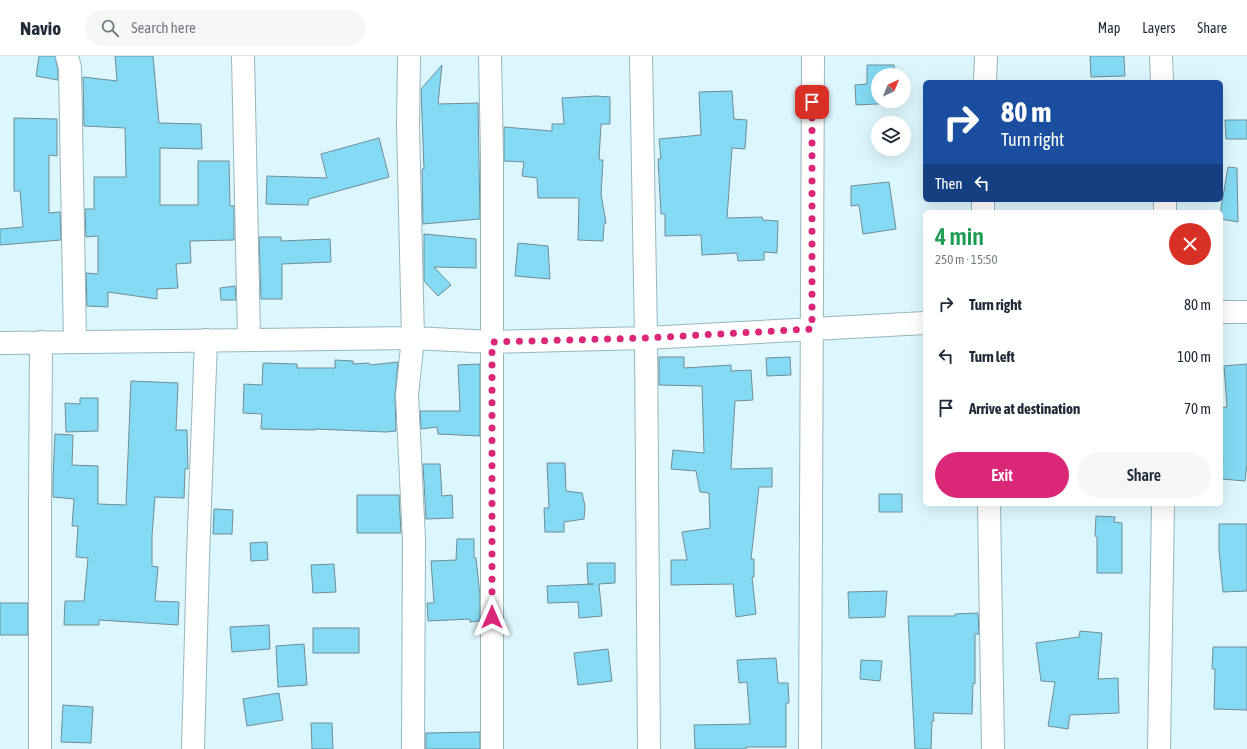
<!DOCTYPE html>
<html lang="en">
<head>
<meta charset="utf-8">
<style>
  :root { --surface:#fff; --page:#f6f6f7; --text:#1f2937; --muted:#747a83; --line:#e0e1e3; --accent:#db2777 }
  body { margin:0; font-family:"Asap Condensed",sans-serif; background:var(--page); color:var(--text); height:100vh; display:flex; flex-direction:column; font-size:15px; white-space:nowrap }
  * { box-sizing:border-box; margin:0 }
  p { font-size:13px; color:var(--muted) }
  .icon { flex:none; width:22px; height:22px; fill:none; stroke:currentColor; stroke-width:2; stroke-linecap:round; stroke-linejoin:round }
  .map { position:relative; flex:1; overflow:hidden }
  .side { position:absolute; left:923px; top:154px; width:300px; height:296px; display:flex; flex-direction:column; background:var(--surface); border-radius:6px; box-shadow:0 4px 16px #0002 }
  .side>* { flex:none }
  .banner { position:absolute; left:923px; top:24px; width:300px; height:122px; border-radius:6px; box-shadow:0 4px 16px #0002; background:#1a4fa0; color:#fff; overflow:hidden }
  .needle { width:26px; rotate:43deg }
  .tools { position:absolute; left:871px; top:12px; display:grid; gap:8px }
  .tools a { display:grid; place-items:center; width:40px; height:40px; border-radius:50%; background:var(--surface); box-shadow:0 4px 16px #0002; font-size:20px }
  .pin { position:absolute; display:grid; place-items:center; width:34px; height:34px; color:#fff; margin:-17px; border-radius:8px; box-shadow:0 2px 6px #0006 }
  .me { position:absolute; width:44px; margin:-22px; rotate:0deg; stroke-linejoin:round; filter:drop-shadow(0 0 3px #0008) }
  .turn { display:flex; align-items:center; gap:14px; height:84px; padding:0 12px; font-size:18px }
  .turn .icon { width:52px; height:52px; stroke-width:2.5 }
  .turn b { display:block; font-size:28px; line-height:34px }
  .then { display:flex; align-items:center; height:38px; padding:0 12px; background:#0003; gap:8px; font-size:15px }
  .round { display:grid; place-items:center; flex:none; width:42px; height:42px; border-radius:21px; background:var(--page) }
  .overview { display:flex; align-items:center; justify-content:space-between; height:68px; padding:0 12px }
  h1 { font-size:24px; font-weight:600; line-height:30px; color:#1e9e55 }
  .button { display:flex; gap:8px; margin-top:auto; padding:8px 12px }
  .button a { flex:1; height:46px; border-radius:24px; background:var(--accent); color:#fff; font-size:16px; font-weight:600; line-height:46px; text-align:center }
  .button a+a { background:var(--page); color:var(--text) }
  ul { padding:0; list-style:none }
  li { display:flex; align-items:center; gap:12px; height:52px; padding:0 12px }
  li div { flex:1 }
  li b { display:block; font-size:15px }
  li em { font-style:normal }
  header { display:flex; align-items:center; gap:24px; box-sizing:border-box; height:56px; padding:0 20px; background:var(--surface); border-bottom:1px solid var(--line) }
  header strong { font-size:19px }
  nav { display:flex; gap:22px; margin-inline-start:auto; font-size:14px }
  .search { width:280px; height:36px; background:var(--page); display:flex; align-items:center; gap:10px; box-sizing:border-box; padding:0 14px; border-radius:22px; color:var(--muted); font-size:15px }
  .map>svg:first-child { display:block }
  .building { fill:#83daf2; stroke:#708d96 }
  .lines { fill:none; stroke-linecap:round; stroke-linejoin:round }
  .minor-casing { stroke:#97b6bf; stroke-width:24 }
  .minor { stroke:#fff; stroke-width:22 }
  .route { stroke:#db2777; stroke-width:7; stroke-dasharray:0 12.6 }
</style>
</head>
<body>
<header>
<strong>Navio</strong>
<div class="search"><svg class="icon" aria-label="search" viewBox="0 0 24 24"><circle cx="10" cy="10" r="6"/><path d="M15 15l6 6"/></svg>Search here</div>
<nav><a>Map</a><a>Layers</a><a>Share</a></nav>
</header>
<div class="map">
<svg width="1247" height="693" viewBox="0 0 1247 693">
  <rect width="100%" height="100%" fill="#dcf6fd"/>
  <path class="building" d="M 39,0 L 55,0 L 58,14 L 58,24 L 36,20 Z
    M 115,0 L 153,0 L 159,67 L 201,68 L 202,93 L 160,92 L 160,149 L 198,149 L 198,105 L 229,105 L 230,150 L 234,150 L 234,184 L 190,185 L 191,207 L 176,208 L 178,232 L 157,233 L 157,243 L 108,236 L 108,251 L 87,250 L 86,217 L 98,218 L 98,180 L 86,181 L 85,153 L 94,153 L 94,121 L 126,121 L 125,72 L 84,70 L 83,21 L 117,25 Z
    M 1090,0 L 1124,0 L 1125,20 L 1091,21 Z
    M 442,9 L 438,48 L 478,47 L 480,163 L 423,168 L 422,113 L 424,113 L 421,33 Z
    M 867,9 L 894,9 L 895,19 L 878,19 L 878,45 L 896,45 L 896,47 L 856,49 L 855,29 L 867,28 Z
    M 732,35 L 734,63 L 747,64 L 745,93 L 732,92 L 727,162 L 762,161 L 763,164 L 778,165 L 777,197 L 764,196 L 764,204 L 738,205 L 737,197 L 702,199 L 701,179 L 665,180 L 665,158 L 661,158 L 658,103 L 661,103 L 659,83 L 701,79 L 699,36 Z
    M 596,40 L 610,41 L 610,68 L 601,68 L 599,104 L 603,104 L 601,138 L 606,167 L 604,168 L 603,185 L 578,184 L 579,142 L 538,142 L 537,122 L 522,120 L 524,106 L 504,105 L 504,71 L 552,75 L 552,68 L 564,68 L 562,42 Z
    M 14,62 L 57,63 L 57,100 L 49,99 L 49,157 L 60,156 L 61,184 L 0,189 L 0,173 L 23,171 L 20,135 L 14,135 Z
    M 1225,64 L 1247,64 L 1247,83 L 1226,83 Z
    M 379,82 L 389,121 L 309,143 L 308,149 L 266,148 L 267,120 L 327,122 L 321,98 Z
    M 1228,111 L 1237,112 L 1238,166 L 1221,163 L 1221,152 Z
    M 889,126 L 896,173 L 863,178 L 859,149 L 851,150 L 851,130 Z
    M 424,178 L 476,183 L 476,212 L 434,211 L 451,229 L 438,240 L 424,225 Z
    M 259,181 L 281,181 L 281,185 L 330,183 L 331,206 L 282,208 L 282,243 L 261,243 Z
    M 518,187 L 548,190 L 550,223 L 515,220 Z
    M 235,230 L 236,244 L 221,244 L 220,232 Z
    M 659,301 L 684,301 L 684,312 L 731,309 L 731,315 L 751,314 L 753,344 L 735,345 L 731,413 L 772,412 L 772,431 L 759,431 L 751,503 L 754,503 L 754,521 L 752,521 L 756,558 L 736,561 L 733,528 L 671,529 L 671,504 L 687,504 L 682,476 L 710,472 L 709,437 L 700,436 L 696,415 L 671,413 L 673,394 L 704,397 L 702,330 L 659,329 Z
    M 790,301 L 791,319 L 767,320 L 766,302 Z
    M 335,304 L 353,305 L 353,308 L 369,307 L 370,309 L 398,306 L 395,339 L 396,375 L 386,376 L 315,373 L 315,374 L 261,373 L 262,358 L 243,357 L 244,328 L 262,329 L 263,307 L 297,308 L 297,312 L 335,312 Z
    M 480,308 L 480,380 L 438,378 L 437,371 L 421,373 L 420,355 L 460,355 L 458,309 Z
    M 1247,308 L 1247,408 L 1245,425 L 1221,423 L 1223,401 L 1221,401 L 1221,352 L 1227,351 L 1224,310 Z
    M 131,325 L 178,327 L 176,374 L 187,374 L 188,413 L 185,413 L 184,442 L 155,441 L 152,480 L 152,510 L 158,511 L 155,545 L 179,546 L 178,569 L 99,564 L 99,569 L 64,569 L 65,545 L 84,545 L 88,502 L 76,501 L 78,470 L 72,470 L 74,443 L 53,441 L 53,420 L 55,378 L 73,379 L 72,409 L 98,410 L 98,448 L 126,449 Z
    M 80,342 L 98,342 L 98,375 L 66,376 L 65,347 L 80,348 Z
    M 547,407 L 565,407 L 566,435 L 582,437 L 585,450 L 584,463 L 564,466 L 564,476 L 545,476 L 544,452 L 549,452 Z
    M 423,408 L 440,408 L 442,440 L 452,439 L 453,462 L 426,463 Z
    M 879,438 L 902,438 L 902,456 L 879,456 Z
    M 357,439 L 399,439 L 401,477 L 357,477 Z
    M 214,453 L 233,454 L 232,478 L 213,478 Z
    M 1096,460 L 1115,461 L 1114,466 L 1122,467 L 1122,517 L 1097,517 L 1097,481 L 1095,480 Z
    M 1219,468 L 1247,468 L 1247,535 L 1223,536 L 1219,495 Z
    M 457,483 L 474,483 L 474,502 L 476,502 L 480,540 L 480,565 L 470,566 L 470,563 L 428,565 L 427,547 L 434,547 L 431,505 L 456,504 Z
    M 267,486 L 268,504 L 251,505 L 250,487 Z
    M 587,507 L 615,507 L 615,527 L 599,528 L 602,560 L 579,562 L 578,546 L 548,547 L 547,530 L 594,528 L 588,528 Z
    M 334,508 L 336,536 L 313,537 L 311,509 Z
    M 887,535 L 885,561 L 849,562 L 848,536 Z
    M 0,547 L 28,547 L 28,579 L 0,579 Z
    M 978,557 L 979,578 L 975,578 L 975,628 L 973,627 L 972,658 L 933,657 L 934,665 L 932,665 L 931,693 L 915,693 L 908,560 L 955,560 L 955,558 Z
    M 269,569 L 270,593 L 232,596 L 230,571 Z
    M 313,572 L 359,572 L 359,597 L 313,597 Z
    M 1080,575 L 1102,577 L 1098,623 L 1118,622 L 1119,657 L 1070,659 L 1068,673 L 1048,670 L 1055,626 L 1041,625 L 1036,587 L 1079,581 Z
    M 304,588 L 307,629 L 278,631 L 276,590 Z
    M 1213,591 L 1247,591 L 1247,654 L 1214,653 L 1215,613 L 1212,613 Z
    M 608,593 L 612,625 L 578,629 L 574,597 Z
    M 776,602 L 778,627 L 788,627 L 789,647 L 786,647 L 786,691 L 746,691 L 746,693 L 695,693 L 694,669 L 750,668 L 747,626 L 739,627 L 737,604 Z
    M 861,604 L 882,605 L 880,625 L 860,623 Z
    M 279,637 L 283,664 L 247,670 L 243,643 Z
    M 63,649 L 93,651 L 91,687 L 61,686 Z
    M 311,667 L 332,667 L 333,693 L 312,693 Z
    M 480,676 L 480,693 L 426,693 L 426,677 Z"/>
  <g class="lines">
    <defs>
      <path id="minor" d="M 67,0 L 70,12 L 75,286
        M 243,0 L 249,283
        M 409,0 L 408,69 L 413,282 L 407,339 L 414,484 L 413,693
        M 490,0 L 492,99 L 492,693
        M 641,0 L 646,282 L 649,693
        M 1161,0 L 1162,26
        M 985,26 L 986,0
        M 1165,144 L 1165,156
        M 983,156 L 983,144
        M 1221,256 L 1247,256
        M 0,287 L 413,282 L 492,286 L 646,282 L 925,267
        M 989,448 L 993,693
        M 40,693 L 40,447 L 41,286
        M 193,693 L 198,500 L 206,284
        M 810,693 L 813,0
        M 1159,693 L 1163,448"/>
    </defs>
    <use href="#minor" class="minor-casing"/>
    <use href="#minor" class="minor"/>
  </g>
  <g class="lines">
    <path class="route" d="M 492,561 L 492,286 L 646,282 L 812,273 L 812,46"/>
  </g>
</svg>
<div class="tools">
<a><svg class="needle" viewBox="-14 -14 28 28"><path d="M0-13l5 13h-10z" fill="#e53935"/><path d="M0 13l5-13h-10z" fill="#747a83"/></svg></a>
<a><svg class="icon" aria-label="layers" viewBox="0 0 24 24"><path d="M12 4l9 5-9 5-9-5zM3 14l9 5 9-5"/></svg></a>
</div>
<div class="pin" style="left:812px;top:46px;background:#d93025"><svg class="icon" aria-label="arrive" viewBox="0 0 24 24"><path d="M6 21V4h12l-3 4 3 4H6"/></svg></div>
<svg class="me" style="left:492px;top:561px" viewBox="-20 -20 40 40"><path d="M0-17L14 15 0 8-14 15z" fill="#db2777" stroke="#fff" stroke-width="4"/></svg>
<div class="banner">
<div class="turn"><svg class="icon" aria-label="right" viewBox="0 0 24 24"><path d="M7 20v-9h11M14 6l5 5-5 5"/></svg><div><b>80 m</b>Turn right</div></div>
<div class="then">Then<svg class="icon" aria-label="left" viewBox="0 0 24 24"><path d="M17 20v-9H6M10 6l-5 5 5 5"/></svg></div>
</div>
<section class="side">
<div class="overview"><div><h1>4 min</h1><p>250 m · 15:50</p></div><a class="round" style="background:#d93025;color:#fff"><svg class="icon" aria-label="close" viewBox="0 0 24 24"><path d="M6 6l12 12M18 6L6 18"/></svg></a></div>
<ul>
<li><svg class="icon" aria-label="right" viewBox="0 0 24 24"><path d="M7 20v-9h11M14 6l5 5-5 5"/></svg><div><b>Turn right</b></div><em>80 m</em></li>
<li><svg class="icon" aria-label="left" viewBox="0 0 24 24"><path d="M17 20v-9H6M10 6l-5 5 5 5"/></svg><div><b>Turn left</b></div><em>100 m</em></li>
<li><svg class="icon" aria-label="arrive" viewBox="0 0 24 24"><path d="M6 21V4h12l-3 4 3 4H6"/></svg><div><b>Arrive at destination</b></div><em>70 m</em></li>
</ul>
<div class="button"><a>Exit</a><a>Share</a></div>
</section>
</div>
</body>
</html>
